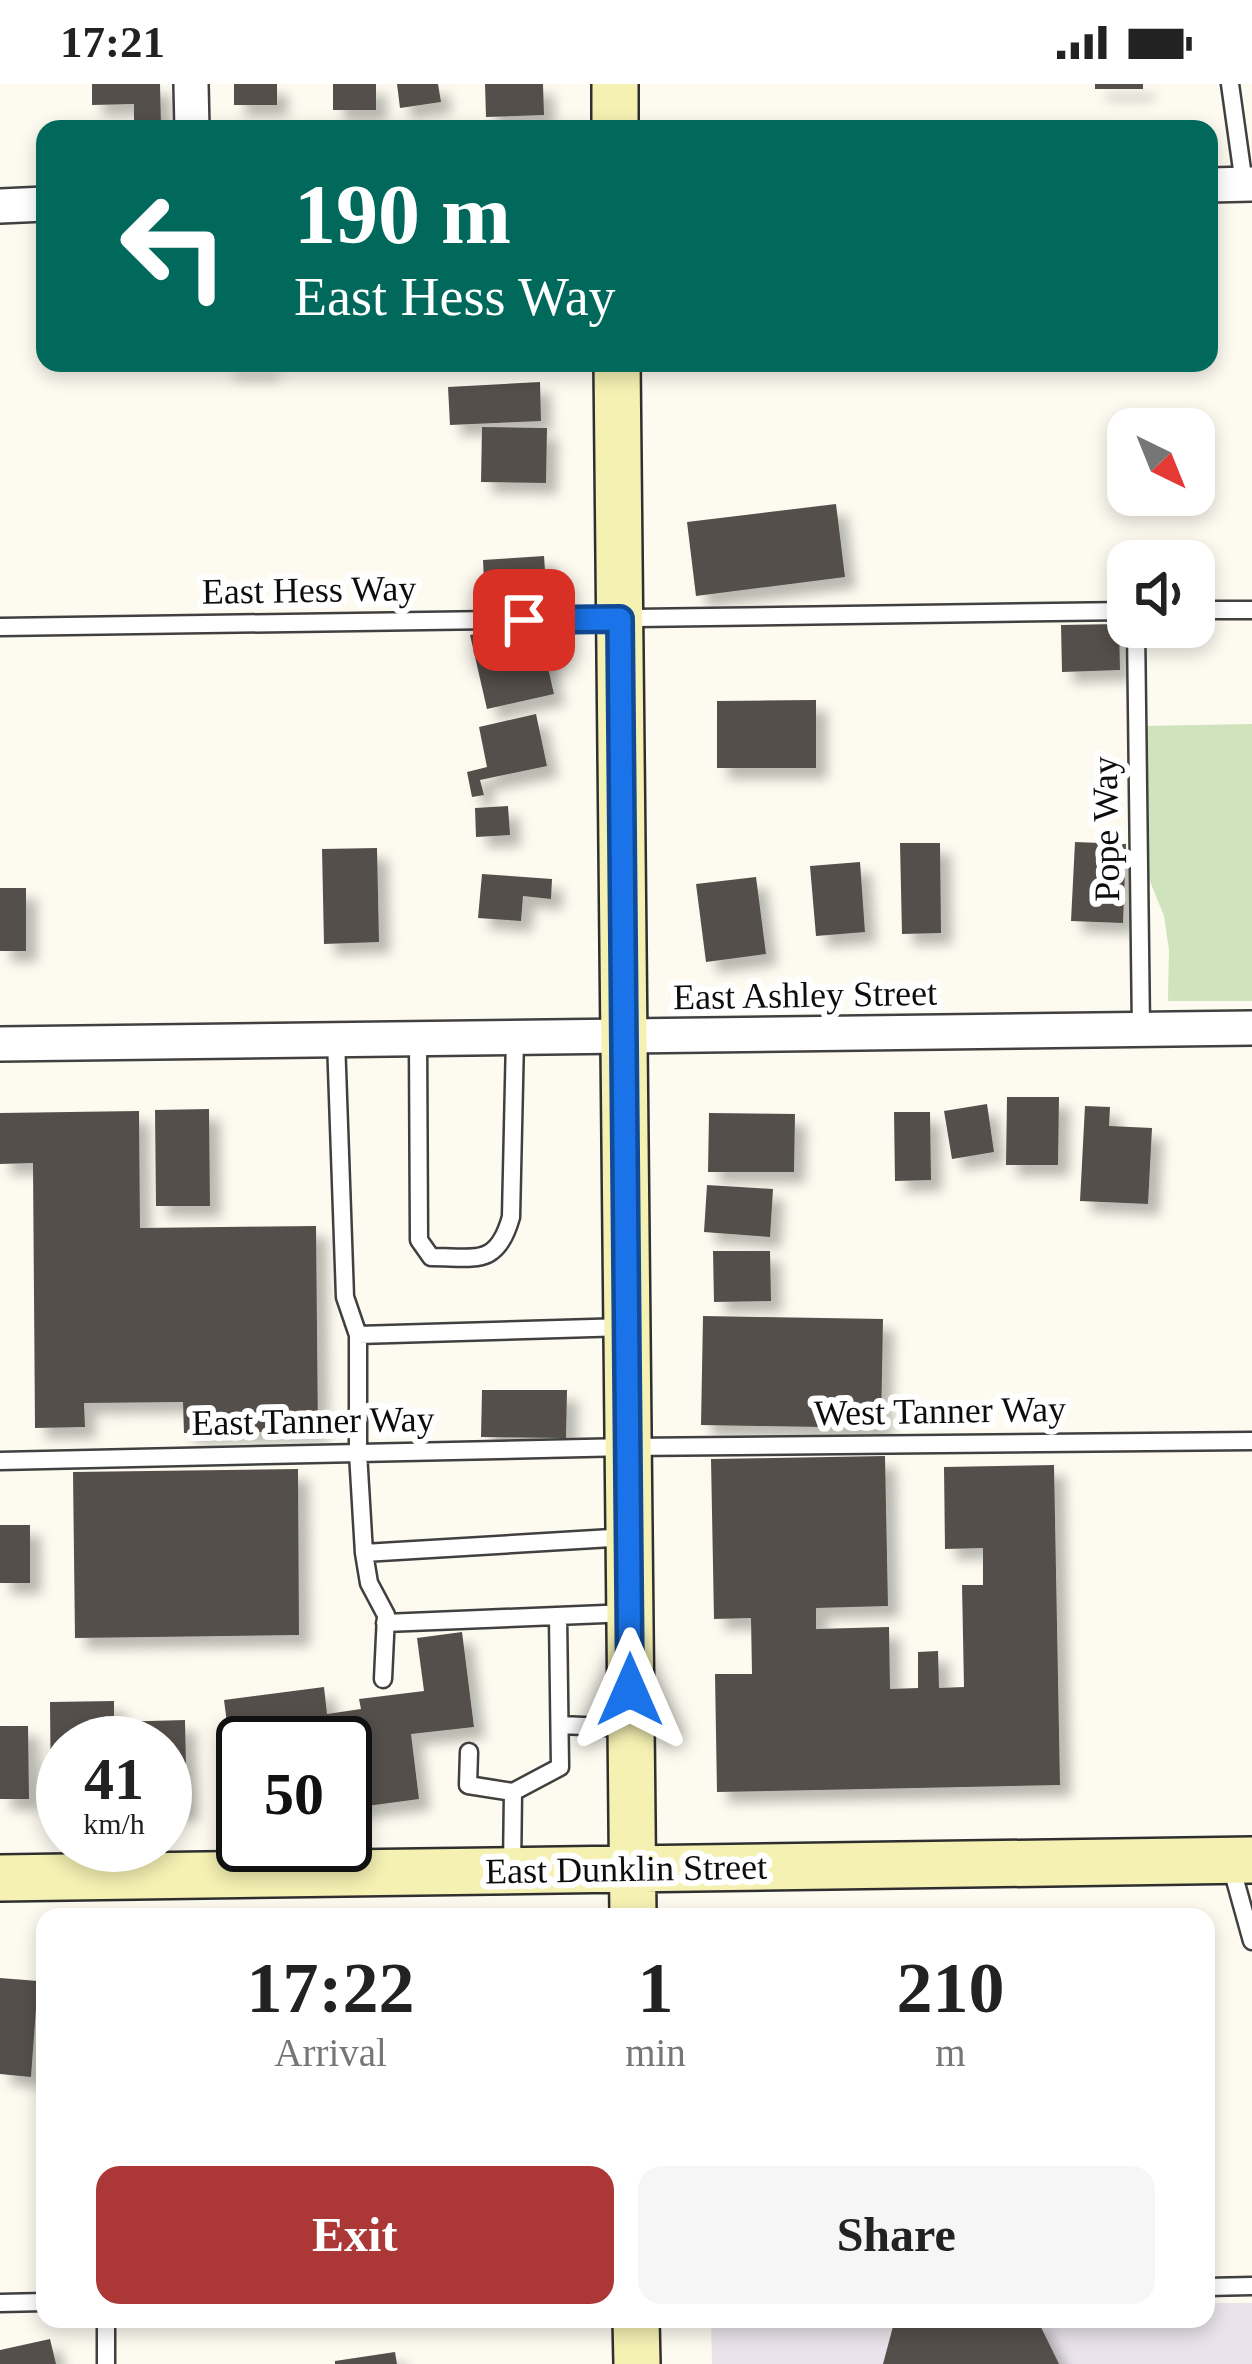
<!DOCTYPE html>
<html lang="en">
<head>
<meta charset="utf-8">
<style>
  :root { --surface:#fff; --page:#f6f6f6; --text:#222; --muted:#767676; --accent:#ac3737 }
  body { margin:0; font-family:"Times New Roman",serif; background:var(--page); color:var(--text); height:100vh; display:flex; flex-direction:column; font-size:45px; white-space:nowrap }
  * { box-sizing:border-box; margin:0 }
  p { font-size:39px; color:var(--muted) }
  .icon { flex:none; width:66px; height:66px; fill:none; stroke:currentColor; stroke-width:2; stroke-linecap:round; stroke-linejoin:round }
  .map { position:relative; flex:1; overflow:hidden }
  .drawer { position:absolute; left:36px; top:1824px; width:1179px; height:420px; display:flex; flex-direction:column; background:var(--surface); border-radius:24px; box-shadow:0 6px 18px #0003 }
  .drawer>* { flex:none }
  .top-card { position:absolute; left:36px; top:36px; width:1182px; height:252px; border-radius:24px; box-shadow:0 6px 18px #0003; background:#00695c; color:#fff; overflow:hidden }
  .needle { width:78px; rotate:137deg }
  .fabs { position:absolute; left:1107px; top:324px; display:grid; gap:24px }
  .fabs a { display:grid; place-items:center; width:108px; height:108px; border-radius:24px; background:var(--surface); box-shadow:0 6px 18px #0003; font-size:60px }
  .speed { position:absolute; left:36px; top:1632px; display:flex; gap:24px; font-size:60px; font-weight:700; text-align:center }
  .speed>* { display:grid; place-content:center; width:156px; height:156px; border-radius:50%; background:var(--surface); box-shadow:0 6px 18px #0003; line-height:1 }
  .speed small { font-size:30px; font-weight:400 }
  .speed .limit { border:6px solid #111; border-radius:18px; background:#fff; color:#111 }
  .pin { position:absolute; display:grid; place-items:center; width:102px; height:102px; color:#fff; margin:-51px; border-radius:24px; box-shadow:0 6px 18px #0006 }
  .me { position:absolute; width:132px; margin:-66px; rotate:0deg; stroke-linejoin:round; filter:drop-shadow(0 0 9px #0008) }
  .turn { display:flex; align-items:center; gap:42px; height:252px; padding:0 60px; font-size:54px }
  .turn .icon { width:156px; height:156px; stroke-width:2.5 }
  .turn b { display:block; font-size:84px; line-height:102px }
  .eta { display:flex; justify-content:space-evenly; align-items:center; height:204px; text-align:center }
  .eta b { font-size:72px; font-weight:700; line-height:84px }
  .action { display:flex; gap:24px; margin-top:auto; padding:24px 60px }
  .action a { flex:1; height:138px; border-radius:24px; background:var(--accent); color:#fff; font-size:48px; font-weight:700; line-height:138px; text-align:center }
  .action a+a { background:var(--page); color:var(--text) }
  .status { display:flex; justify-content:space-between; align-items:center; height:84px; padding:0 60px; background:var(--surface); direction:ltr }
  .status svg { height:33px; fill:currentColor }
  .map>svg:first-child { display:block }
  .industrial { fill:#eae3eb }
  .green { fill:#cfe3bd }
  .building { fill:#554f4b; filter:url(#shadow) }
  .lines { fill:none; stroke-linecap:round; stroke-linejoin:round }
  .service-casing { stroke:#404040; stroke-width:21 }
  .minor-casing { stroke:#404040; stroke-width:38 }
  .secondary-casing { stroke:#2f2f2f; stroke-width:50 }
  .service { stroke:#fff; stroke-width:16 }
  .minor { stroke:#fff; stroke-width:33 }
  .secondary { stroke:#f5f1b3; stroke-width:45 }
  .route-casing { stroke:#114b97; stroke-width:30 }
  .route { stroke:#1a73e8; stroke-width:21 }
  .labels { text-anchor:middle; dominant-baseline:central; stroke-width:12; stroke-linejoin:round; paint-order:stroke }
  .street-label { font-size:36px; fill:#0d0d0d; stroke:#fff }
</style>
</head>
<body>
<div class="status"><b>17:21</b><svg viewBox="0 0 49 12"><path d="M0 12V9h3v3zM5 12V6h3v6zM10 12V3h3v9zM15 12V0h3v12zM26 1h20v11H26zM47 4h2v5h-2z"/></svg></div>
<div class="map">
<svg width="1252" height="2280" viewBox="0 0 1252 2280">
  <defs>
    <filter id="shadow"><feDropShadow dx="11" dy="11" stdDeviation="6" flood-color="#0004"/></filter>
  </defs>
  <rect width="100%" height="100%" fill="#fdfbf0"/>
  <path class="industrial" d="M 1206,2219 L 1252,2219 L 1252,2280 L 712,2280 L 711,2235 L 1206,2235 Z"/>
  <path class="green" d="M 1252,640 L 1252,917 L 1168,917 L 1169,866 L 1164,832 L 1145,785 L 1142,642 Z"/>
  <path class="building" d="M 92,0 L 160,0 L 161,41 L 134,41 L 134,20 L 92,21 Z
    M 234,0 L 277,0 L 277,21 L 234,21 Z
    M 333,0 L 376,0 L 376,26 L 333,26 Z
    M 397,0 L 438,0 L 441,18 L 400,24 Z
    M 485,0 L 543,0 L 544,31 L 486,33 Z
    M 1095,0 L 1143,0 L 1143,5 L 1095,5 Z
    M 223,279 L 269,279 L 269,285 L 223,285 Z
    M 540,298 L 541,337 L 450,341 L 448,303 Z
    M 482,343 L 547,344 L 546,399 L 481,398 Z
    M 836,420 L 845,493 L 696,512 L 687,438 Z
    M 544,472 L 547,514 L 485,517 L 483,476 Z
    M 537,536 L 554,610 L 487,625 L 470,551 Z
    M 1119,540 L 1120,586 L 1062,588 L 1061,541 Z
    M 816,616 L 816,684 L 717,684 L 717,617 Z
    M 536,630 L 547,682 L 480,696 L 484,711 L 472,713 L 467,688 L 487,683 L 479,643 Z
    M 508,722 L 510,751 L 476,753 L 475,724 Z
    M 1075,758 L 1126,760 L 1123,839 L 1071,837 Z
    M 900,759 L 940,759 L 941,849 L 902,850 Z
    M 377,764 L 379,858 L 324,860 L 322,765 Z
    M 860,778 L 865,848 L 816,852 L 810,782 Z
    M 482,790 L 552,795 L 551,815 L 523,812 L 521,837 L 478,834 Z
    M 756,793 L 766,870 L 706,878 L 696,800 Z
    M 0,804 L 26,804 L 26,867 L 0,867 Z
    M 1007,1013 L 1059,1013 L 1058,1081 L 1006,1081 Z
    M 987,1020 L 994,1068 L 952,1075 L 944,1027 Z
    M 1085,1022 L 1110,1023 L 1109,1042 L 1152,1044 L 1148,1120 L 1080,1117 Z
    M 209,1025 L 210,1122 L 156,1122 L 155,1026 Z
    M 139,1027 L 140,1144 L 316,1142 L 318,1347 L 184,1349 L 183,1318 L 84,1319 L 85,1343 L 35,1344 L 33,1079 L 0,1080 L 0,1029 Z
    M 894,1028 L 930,1028 L 931,1096 L 895,1097 Z
    M 709,1029 L 795,1030 L 794,1088 L 708,1088 Z
    M 707,1101 L 773,1105 L 770,1153 L 704,1148 Z
    M 713,1167 L 770,1167 L 771,1217 L 714,1218 Z
    M 703,1232 L 883,1235 L 881,1344 L 701,1341 Z
    M 482,1306 L 567,1306 L 566,1354 L 481,1353 Z
    M 885,1372 L 888,1522 L 816,1524 L 816,1545 L 889,1543 L 890,1605 L 918,1604 L 918,1568 L 938,1567 L 939,1604 L 964,1603 L 962,1501 L 983,1501 L 983,1464 L 945,1465 L 944,1383 L 1054,1381 L 1060,1701 L 717,1708 L 715,1590 L 752,1590 L 751,1534 L 714,1535 L 711,1375 Z
    M 298,1385 L 299,1551 L 75,1554 L 73,1388 Z
    M 0,1441 L 30,1441 L 30,1499 L 0,1499 Z
    M 462,1548 L 474,1643 L 411,1650 L 419,1715 L 345,1725 L 345,1659 L 328,1659 L 326,1644 L 294,1648 L 295,1659 L 243,1659 L 243,1731 L 239,1731 L 224,1616 L 324,1603 L 327,1630 L 361,1625 L 359,1615 L 424,1607 L 417,1554 Z
    M 114,1617 L 114,1638 L 185,1636 L 187,1726 L 165,1726 L 165,1659 L 63,1659 L 63,1728 L 51,1728 L 50,1618 Z
    M 0,1642 L 28,1642 L 29,1715 L 0,1715 Z
    M 0,1894 L 38,1897 L 31,1993 L 0,1990 Z
    M 895,2235 L 1037,2235 L 1059,2280 L 883,2280 Z
    M 50,2255 L 56,2280 L 0,2280 L 0,2266 Z
    M 395,2268 L 397,2280 L 335,2280 L 335,2277 Z"/>
  <g class="lines">
    <defs>
      <path id="service" d="M 1230,0 L 1244,100
        M 1194,526 L 1252,526
        M 0,543 L 1128,527
        M 1136,543 L 1141,945
        M 418,955 L 419,1156 L 431,1173 C 476,1173 497,1183 511,1133 L 515,954
        M 336,956 L 345,1213 L 358,1251
        M 0,1377 L 628,1363 L 1252,1357
        M 364,1469 L 628,1453
        M 385,1539 L 629,1529
        M 383,1595 L 386,1531 L 369,1499 L 364,1469 L 358,1369 L 358,1251 L 626,1243
        M 560,1641 L 630,1644
        M 469,1668 L 468,1701 L 513,1708
        M 1230,1778 L 1252,1857
        M 512,1785 L 513,1708 L 560,1683 L 558,1532
        M 1206,2203 L 1252,2202
        M 0,2219 L 45,2218
        M 106,2280 L 106,2235"/>
      <path id="minor" d="M 191,0 L 192,45
        M 1209,101 L 1252,100
        M 0,122 L 45,120
        M 0,960 L 1252,944"/>
      <path id="secondary" d="M 615,0 L 615,45
        M 617,279 L 633,1833
        M 0,1794 L 1252,1776
        M 636,2235 L 637,2280"/>
    </defs>
    <use href="#service" class="service-casing"/>
    <use href="#minor" class="minor-casing"/>
    <use href="#secondary" class="secondary-casing"/>
    <use href="#service" class="service"/>
    <use href="#minor" class="minor"/>
    <use href="#secondary" class="secondary"/>
  </g>
  <g class="lines">
    <defs>
      <path id="route" d="M 524,536 L 620,535 L 630,1606"/>
    </defs>
    <use href="#route" class="route-casing"/>
    <use href="#route" class="route"/>
  </g>
  <g class="labels">
    <g class="street-label">
      <text transform="translate(309 506) rotate(-1)">East Hess Way</text>
      <text transform="translate(1106 745) rotate(-91)">Pope Way</text>
      <text transform="translate(805 911) rotate(-1)">East Ashley Street</text>
      <text transform="translate(940 1327) rotate(-1)">West Tanner Way</text>
      <text transform="translate(313 1337) rotate(-1)">East Tanner Way</text>
      <text transform="translate(626 1785) rotate(-1)">East Dunklin Street</text>
    </g>
  </g>
</svg>
<div class="fabs">
<a><svg class="needle" viewBox="-14 -14 28 28"><path d="M0-13l5 13h-10z" fill="#e53935"/><path d="M0 13l5-13h-10z" fill="#767676"/></svg></a>
<a><svg class="icon" aria-label="sound" viewBox="0 0 24 24"><path d="M4 9h4l5-4v14l-5-4H4zM17 9q2 3 0 6"/></svg></a>
</div>
<div class="speed"><div>41<small>km/h</small></div><div class="limit">50</div></div>
<div class="pin" style="left:524px;top:536px;background:#d93025"><svg class="icon" aria-label="arrive" viewBox="0 0 24 24"><path d="M6 21V4h12l-3 4 3 4H6"/></svg></div>
<svg class="me" style="left:630px;top:1606px" viewBox="-20 -20 40 40"><path d="M0-17L14 15 0 8-14 15z" fill="#1a73e8" stroke="#fff" stroke-width="4"/></svg>
<div class="top-card">
<div class="turn"><svg class="icon" aria-label="left" viewBox="0 0 24 24"><path d="M17 20v-9H6M10 6l-5 5 5 5"/></svg><div><b>190 m</b>East Hess Way</div></div>
</div>
<section class="drawer">
<div class="eta">
<div><b>17:22</b><p>Arrival</p></div>
<div><b>1</b><p>min</p></div>
<div><b>210</b><p>m</p></div>
</div>
<div class="action"><a>Exit</a><a>Share</a></div>
</section>
</div>
</body>
</html>
